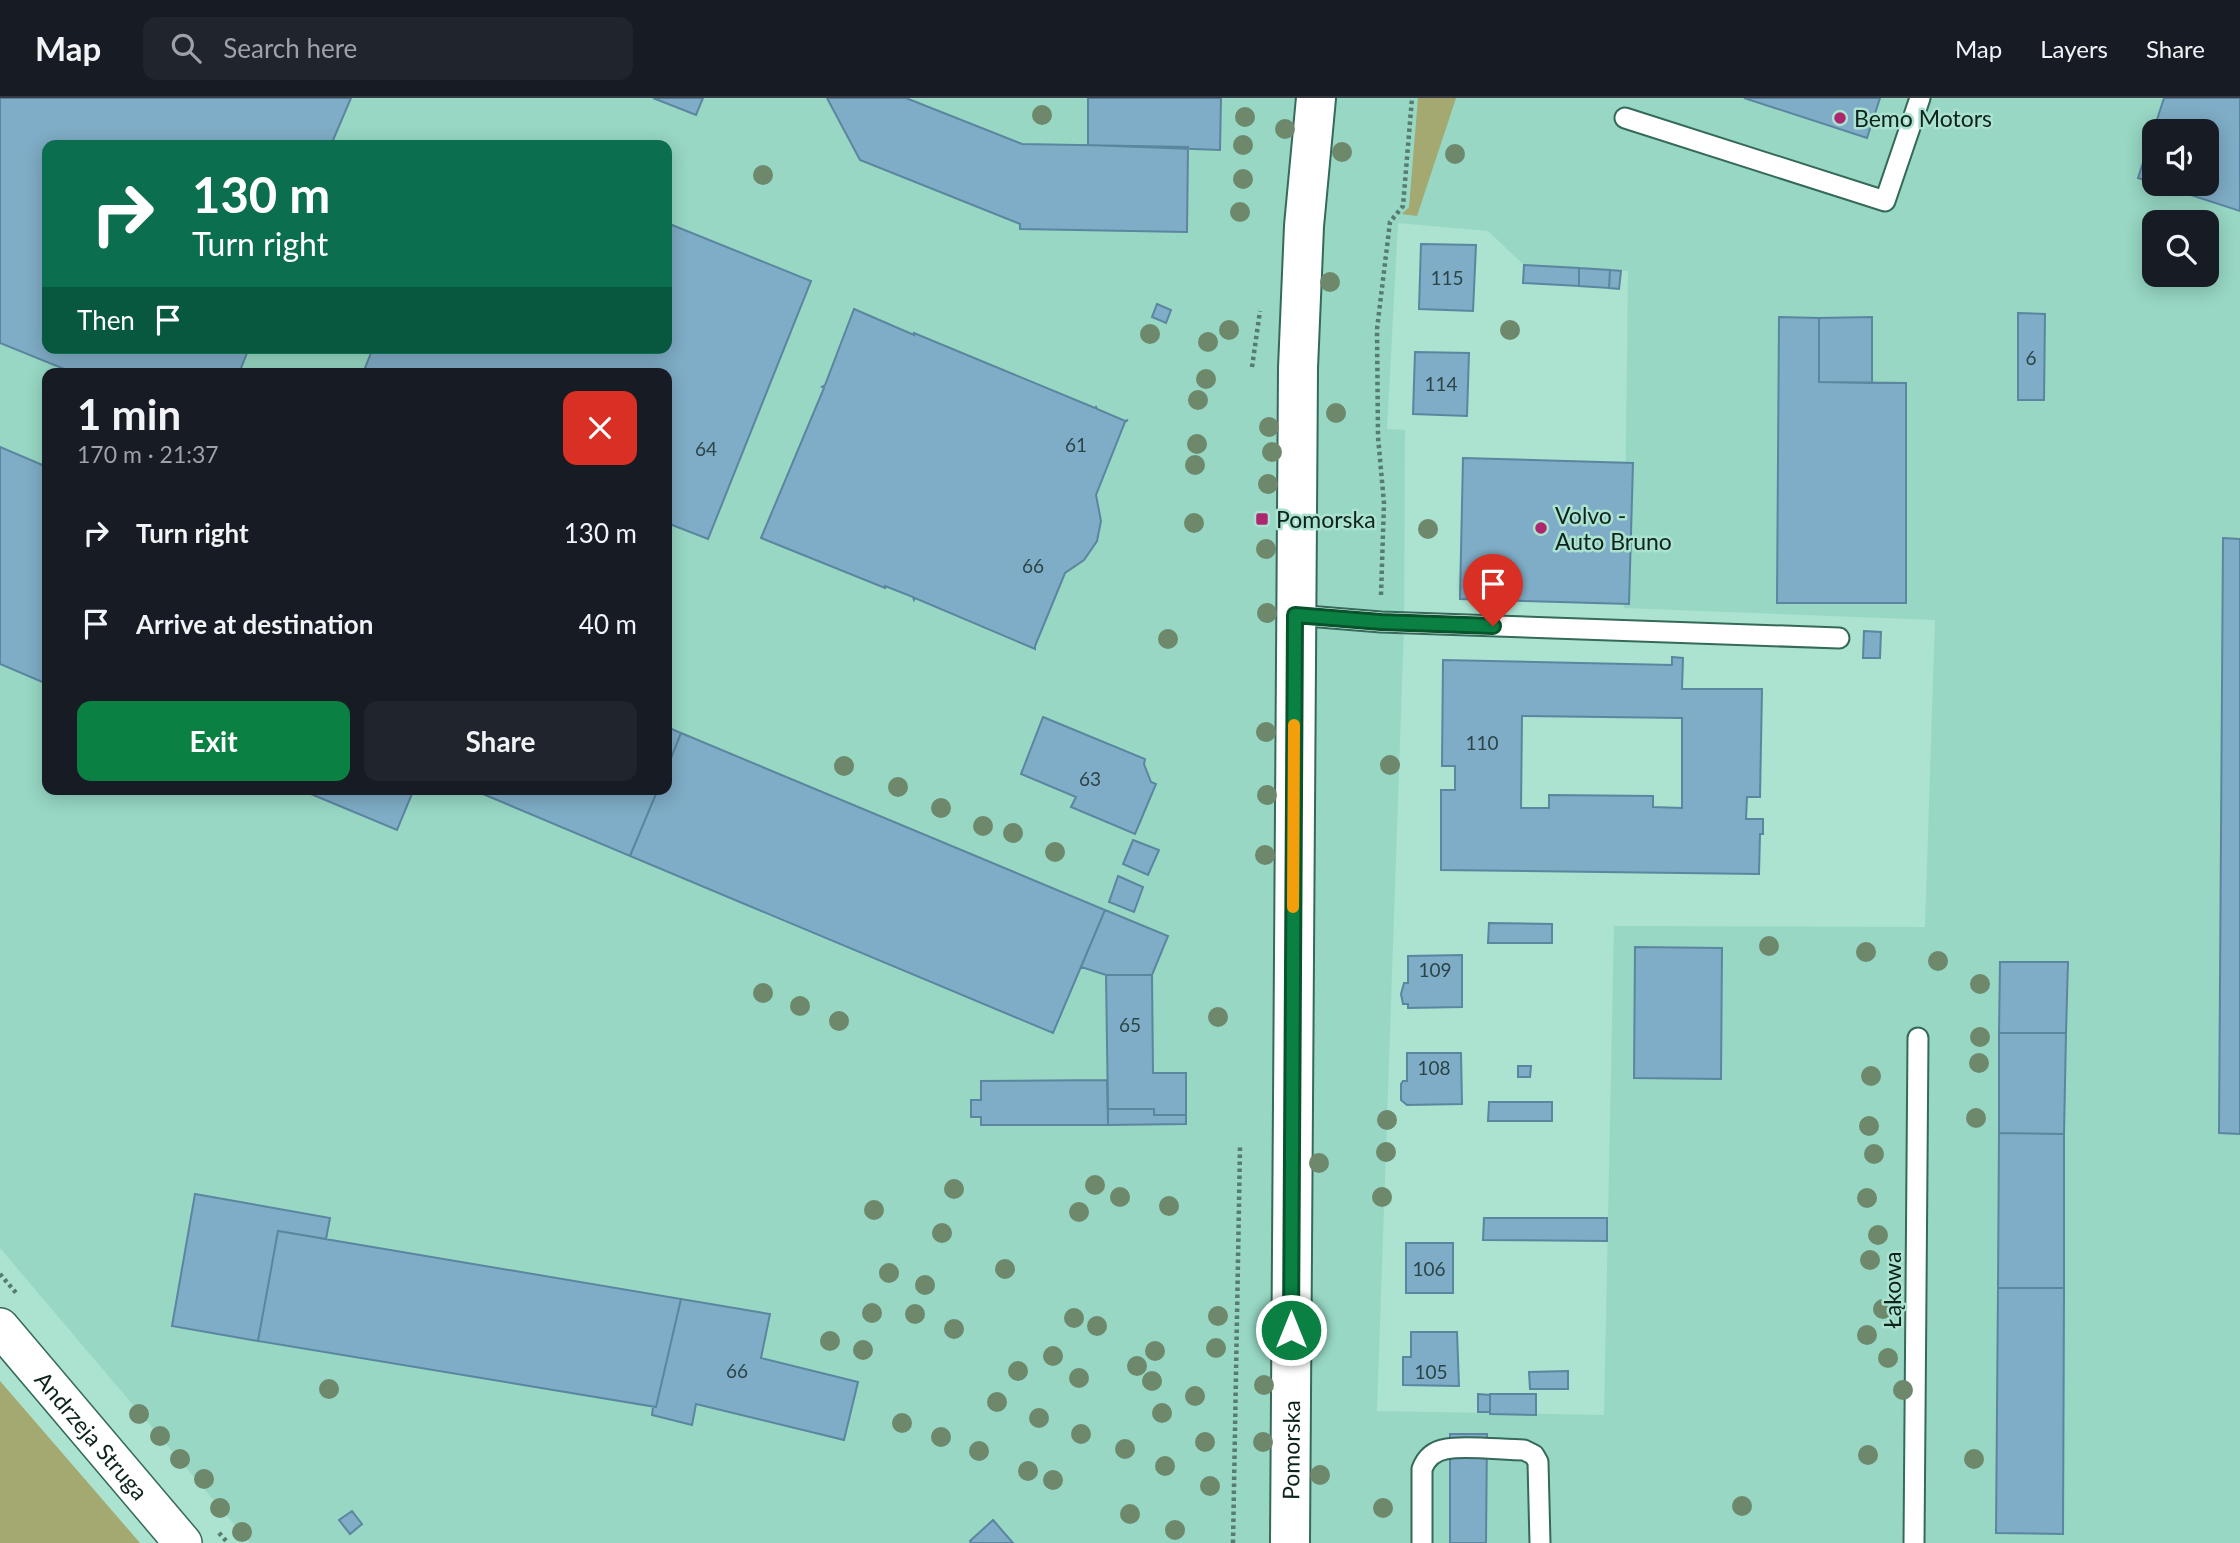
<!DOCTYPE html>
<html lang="en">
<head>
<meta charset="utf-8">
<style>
  :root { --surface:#171b24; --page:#20242c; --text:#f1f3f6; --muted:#9ea1a6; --line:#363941; --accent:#0b8043 }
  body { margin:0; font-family:Lato,sans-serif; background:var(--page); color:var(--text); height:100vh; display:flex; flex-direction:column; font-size:26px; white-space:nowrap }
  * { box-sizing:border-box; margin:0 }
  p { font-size:23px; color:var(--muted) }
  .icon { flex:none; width:38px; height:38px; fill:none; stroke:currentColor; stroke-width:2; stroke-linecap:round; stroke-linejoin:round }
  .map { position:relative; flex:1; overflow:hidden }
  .sheet { position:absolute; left:42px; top:270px; width:630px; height:427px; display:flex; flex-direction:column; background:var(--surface); border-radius:14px; box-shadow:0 4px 18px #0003 }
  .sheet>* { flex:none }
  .hud { position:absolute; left:42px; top:42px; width:630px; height:214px; border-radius:14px; box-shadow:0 4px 18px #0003; background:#0b6e4f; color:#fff; overflow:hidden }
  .tools { position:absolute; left:2142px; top:21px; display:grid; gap:14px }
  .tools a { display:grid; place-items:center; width:77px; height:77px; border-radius:14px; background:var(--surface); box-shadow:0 4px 18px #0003; font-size:35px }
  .pin { position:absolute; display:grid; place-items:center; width:60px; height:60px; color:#fff; margin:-72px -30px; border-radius:50% 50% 50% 0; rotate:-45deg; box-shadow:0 0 7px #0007 }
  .pin .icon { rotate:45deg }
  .me { position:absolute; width:77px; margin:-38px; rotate:0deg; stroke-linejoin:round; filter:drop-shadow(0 0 5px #0008) }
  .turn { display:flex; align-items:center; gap:24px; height:147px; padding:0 35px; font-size:32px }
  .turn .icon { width:91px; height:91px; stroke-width:2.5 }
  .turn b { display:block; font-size:49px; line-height:60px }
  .then { display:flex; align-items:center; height:66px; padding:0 35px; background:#0003; gap:14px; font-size:26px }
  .round { display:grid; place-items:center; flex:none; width:74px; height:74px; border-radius:14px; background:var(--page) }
  .head { display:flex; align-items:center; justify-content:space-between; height:119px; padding:0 35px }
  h1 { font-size:42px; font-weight:700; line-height:52px }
  .action { display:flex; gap:14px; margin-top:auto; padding:14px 35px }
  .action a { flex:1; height:80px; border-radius:14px; background:var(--accent); color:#fff; font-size:28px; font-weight:700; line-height:80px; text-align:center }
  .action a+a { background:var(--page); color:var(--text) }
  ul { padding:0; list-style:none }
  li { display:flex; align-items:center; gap:21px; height:91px; padding:0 35px }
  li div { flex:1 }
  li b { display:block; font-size:26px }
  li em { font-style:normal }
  header { display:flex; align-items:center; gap:42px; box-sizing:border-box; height:98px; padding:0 35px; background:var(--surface); border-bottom:2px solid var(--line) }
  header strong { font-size:33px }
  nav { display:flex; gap:38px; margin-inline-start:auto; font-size:24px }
  .search { width:490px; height:63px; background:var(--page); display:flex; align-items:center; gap:18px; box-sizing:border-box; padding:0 24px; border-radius:14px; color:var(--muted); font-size:26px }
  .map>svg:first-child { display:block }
  .built { fill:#97d7c4; fill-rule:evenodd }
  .green { fill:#a3a970 }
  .building { fill:#7facc6; stroke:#5a869f; stroke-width:2; fill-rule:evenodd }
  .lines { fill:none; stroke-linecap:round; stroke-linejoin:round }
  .lane-casing { stroke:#35695a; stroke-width:23 }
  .street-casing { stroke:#35695a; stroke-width:40 }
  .secondary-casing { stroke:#35695a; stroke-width:42 }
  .path { stroke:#567b6f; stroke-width:4.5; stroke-dasharray:3.5 3.5; stroke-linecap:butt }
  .lane { stroke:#fff; stroke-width:19 }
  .street { stroke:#fff; stroke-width:37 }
  .secondary { stroke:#fff; stroke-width:38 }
  .tree { fill:#6e886c }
  .route-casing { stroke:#07532c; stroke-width:18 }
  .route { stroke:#0b8043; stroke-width:12 }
  .slow { stroke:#f59e0b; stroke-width:12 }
  .poi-dot { fill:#ac276e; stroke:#abe2d0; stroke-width:2.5 }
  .labels { text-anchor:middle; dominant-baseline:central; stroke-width:5; stroke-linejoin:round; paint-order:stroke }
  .number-label { font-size:19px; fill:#2a4547 }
  .poi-label { font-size:23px; fill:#0d231d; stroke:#abe2d0; text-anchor:start }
  .street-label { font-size:23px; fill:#0d231d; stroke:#abe2d0 }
</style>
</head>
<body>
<header>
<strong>Map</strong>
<div class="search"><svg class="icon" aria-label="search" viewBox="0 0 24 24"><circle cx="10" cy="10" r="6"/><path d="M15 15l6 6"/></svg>Search here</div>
<nav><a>Map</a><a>Layers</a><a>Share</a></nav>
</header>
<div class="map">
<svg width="2240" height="1445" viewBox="0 0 2240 1445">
  <rect width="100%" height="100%" fill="#abe2d0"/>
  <path class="built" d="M 0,0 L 2240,0 L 2240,1445 L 250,1445 L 0,1150 ZM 2154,33 L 2207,33 L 2207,86 L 2154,86 ZM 47,47 L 667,47 L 667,250 L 47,250 ZM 2154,124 L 2207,124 L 2207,177 L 2154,177 ZM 1398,125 L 1488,133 L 1524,167 L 1628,173 L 1624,510 L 1935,522 L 1925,829 L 1614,828 L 1604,1317 L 1377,1313 L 1404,526 L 1405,332 L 1387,331 ZM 47,275 L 667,275 L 667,691 L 47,691 Z"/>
  <path class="green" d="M 1418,0 L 1456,0 L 1417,118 L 1402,116 L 1409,109 Z
    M 0,1283 L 140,1445 L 0,1445 Z"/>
  <path class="building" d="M 0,0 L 351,0 L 331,47 L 47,47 L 47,250 L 249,250 L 239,275 L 74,275 L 0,245 Z
    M 653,0 L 703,0 L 696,17 Z
    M 827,0 L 906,0 L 1022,46 L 1188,49 L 1187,134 L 1020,131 L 1020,126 L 860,62 Z
    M 1088,0 L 1221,0 L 1220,52 L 1088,47 Z
    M 1744,0 L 1880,0 L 1867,40 Z
    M 2164,0 L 2240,0 L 2240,113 L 2157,86 L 2207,86 L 2207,33 L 2154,33 L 2154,85 L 2138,80 Z
    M 667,125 L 811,183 L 708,441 L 667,425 L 667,275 L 363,275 L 373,250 L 667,250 Z
    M 1421,146 L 1476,147 L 1473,213 L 1419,211 Z
    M 1524,167 L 1579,170 L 1579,188 L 1523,185 Z
    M 1579,170 L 1610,172 L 1609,190 L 1579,188 Z
    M 1610,172 L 1621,173 L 1619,191 L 1609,190 Z
    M 1157,206 L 1171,212 L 1166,225 L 1152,219 Z
    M 854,211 L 914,237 L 914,235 L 1095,310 L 1096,309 L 1097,311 L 1125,323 L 1128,322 L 1125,324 L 1096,397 L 1101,423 L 1097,443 L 1084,462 L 1065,475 L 1035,548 L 1035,551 L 915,500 L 914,502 L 913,499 L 885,488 L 885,490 L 761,440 L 824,290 L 822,289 L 825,287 Z
    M 2018,215 L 2045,216 L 2044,302 L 2018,302 Z
    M 1779,219 L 1819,220 L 1819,284 L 1906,285 L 1906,505 L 1777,505 Z
    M 1872,219 L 1872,285 L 1819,284 L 1819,220 Z
    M 1415,254 L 1469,255 L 1467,318 L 1413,316 Z
    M 0,349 L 47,369 L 47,586 L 0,566 Z
    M 1463,360 L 1633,365 L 1629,506 L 1460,501 Z
    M 2223,440 L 2240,441 L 2240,1036 L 2219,1035 Z
    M 1864,533 L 1881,534 L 1880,560 L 1863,560 Z
    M 1672,559 L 1683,560 L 1682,591 L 1762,591 L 1760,699 L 1747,699 L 1746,721 L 1763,721 L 1763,736 L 1760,736 L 1759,776 L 1441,772 L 1441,692 L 1455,692 L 1455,668 L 1442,668 L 1443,562 L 1672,567 ZM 1522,618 L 1682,620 L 1682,710 L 1653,709 L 1653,698 L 1549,697 L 1549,710 L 1521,710 Z
    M 1043,619 L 1145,661 L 1144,666 L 1151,684 L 1156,686 L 1135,736 L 1071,709 L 1076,699 L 1021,676 Z
    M 667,629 L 681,635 L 667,670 Z
    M 681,635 L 1105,812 L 1053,935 L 630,758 L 658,691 L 667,691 L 667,670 Z
    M 299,691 L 414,691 L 397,732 Z
    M 471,691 L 658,691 L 630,758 Z
    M 1133,742 L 1159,752 L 1148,777 L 1123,766 Z
    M 1118,778 L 1143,789 L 1134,814 L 1109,804 Z
    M 1105,812 L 1168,838 L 1152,877 L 1106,877 L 1081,869 Z
    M 1489,825 L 1552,826 L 1552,845 L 1488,845 Z
    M 1635,849 L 1722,850 L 1721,981 L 1634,980 Z
    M 1462,857 L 1462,909 L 1408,910 L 1408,906 L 1403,906 L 1401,896 L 1404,885 L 1408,885 L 1408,858 Z
    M 2000,864 L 2068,864 L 2066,935 L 1999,935 Z
    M 1106,877 L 1152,877 L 1153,975 L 1186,975 L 1186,1017 L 1154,1017 L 1154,1011 L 1108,1011 Z
    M 1999,935 L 2066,935 L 2064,1036 L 1999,1035 Z
    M 1407,955 L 1461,955 L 1462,1006 L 1407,1007 L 1401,1002 L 1401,986 L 1403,983 L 1407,983 Z
    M 1518,968 L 1531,968 L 1530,979 L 1518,979 Z
    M 1107,982 L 1108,1027 L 981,1027 L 981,1019 L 971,1019 L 971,1002 L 981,1002 L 981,983 Z
    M 1489,1004 L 1552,1004 L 1552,1023 L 1488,1023 Z
    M 1108,1011 L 1154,1011 L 1154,1017 L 1186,1017 L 1186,1026 L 1108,1027 Z
    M 1999,1035 L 2064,1036 L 2064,1190 L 1998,1190 Z
    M 195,1096 L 330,1120 L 326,1141 L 278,1133 L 258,1243 L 172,1228 Z
    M 1484,1120 L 1607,1120 L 1607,1143 L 1483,1142 Z
    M 278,1133 L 681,1201 L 656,1309 L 258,1243 Z
    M 1406,1145 L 1453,1145 L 1453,1195 L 1406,1195 Z
    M 1998,1190 L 2064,1190 L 2063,1436 L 1996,1435 Z
    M 681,1201 L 770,1216 L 761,1260 L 858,1284 L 844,1342 L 696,1306 L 692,1327 L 652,1317 L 653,1309 L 656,1309 Z
    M 1411,1234 L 1457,1234 L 1459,1288 L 1403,1287 L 1403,1259 L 1411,1259 Z
    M 1568,1273 L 1568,1291 L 1530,1291 L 1529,1274 Z
    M 1478,1296 L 1490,1297 L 1490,1314 L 1478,1314 Z
    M 1490,1296 L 1536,1296 L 1536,1317 L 1490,1316 Z
    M 1450,1336 L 1487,1336 L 1486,1445 L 1450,1445 Z
    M 352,1413 L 362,1426 L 350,1436 L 339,1422 Z
    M 993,1422 L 1013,1445 L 971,1445 L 970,1443 Z"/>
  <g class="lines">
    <defs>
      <path id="lane" d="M 1625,20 L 1885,103 L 1920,0
        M 1295,517 L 1381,524 L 1839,540
        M 1422,1445 L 1422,1371 C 1426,1360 1434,1353 1446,1351 C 1464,1347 1503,1352 1524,1352 L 1534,1357 L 1538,1364 L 1540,1445
        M 1914,1445 L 1918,940"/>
      <g id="street">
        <path id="s1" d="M 0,1229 L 183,1445"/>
      </g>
      <g id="secondary">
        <path id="s2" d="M 1290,1445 L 1298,270 L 1304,128 L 1316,0"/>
      </g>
    </defs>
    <use href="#lane" class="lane-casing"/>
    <use href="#street" class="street-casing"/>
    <use href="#secondary" class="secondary-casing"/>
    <path class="path" d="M 1252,269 L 1260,213
      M 1381,497 L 1384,405 L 1378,339 L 1377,231 L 1390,124 L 1403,108 L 1412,0
      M 0,1176 L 17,1196
      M 219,1435 L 228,1445
      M 1233,1445 L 1240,1049"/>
    <use href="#lane" class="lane"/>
    <use href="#street" class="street"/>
    <use href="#secondary" class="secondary"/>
  </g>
  <g class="tree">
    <circle cx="1042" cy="17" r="10"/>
    <circle cx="1245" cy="19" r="10"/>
    <circle cx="1285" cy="31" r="10"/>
    <circle cx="1243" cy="47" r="10"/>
    <circle cx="1342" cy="54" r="10"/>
    <circle cx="1455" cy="56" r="10"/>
    <circle cx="763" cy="77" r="10"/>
    <circle cx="1243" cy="81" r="10"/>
    <circle cx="1240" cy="114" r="10"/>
    <circle cx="1330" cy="184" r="10"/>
    <circle cx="1229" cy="232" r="10"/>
    <circle cx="1510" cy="232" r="10"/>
    <circle cx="1150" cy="236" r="10"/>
    <circle cx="1208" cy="244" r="10"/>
    <circle cx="1206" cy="281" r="10"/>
    <circle cx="1198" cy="302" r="10"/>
    <circle cx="1336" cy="315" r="10"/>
    <circle cx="1269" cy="329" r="10"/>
    <circle cx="1197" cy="346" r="10"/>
    <circle cx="1272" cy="354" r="10"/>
    <circle cx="1195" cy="367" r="10"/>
    <circle cx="1268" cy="386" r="10"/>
    <circle cx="1194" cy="425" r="10"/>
    <circle cx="1428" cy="431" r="10"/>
    <circle cx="1266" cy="451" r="10"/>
    <circle cx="1267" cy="515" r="10"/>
    <circle cx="1168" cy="541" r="10"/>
    <circle cx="1266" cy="634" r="10"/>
    <circle cx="1390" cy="667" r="10"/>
    <circle cx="844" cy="668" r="10"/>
    <circle cx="898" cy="689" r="10"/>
    <circle cx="1267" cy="697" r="10"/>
    <circle cx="941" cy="710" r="10"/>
    <circle cx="983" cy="728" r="10"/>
    <circle cx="1013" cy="735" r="10"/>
    <circle cx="1055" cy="754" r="10"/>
    <circle cx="1265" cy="757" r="10"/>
    <circle cx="1769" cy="848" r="10"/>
    <circle cx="1866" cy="854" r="10"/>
    <circle cx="1938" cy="863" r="10"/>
    <circle cx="1980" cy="886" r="10"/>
    <circle cx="763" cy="895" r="10"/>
    <circle cx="800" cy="908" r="10"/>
    <circle cx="1218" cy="919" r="10"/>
    <circle cx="839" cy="923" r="10"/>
    <circle cx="1980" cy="939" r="10"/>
    <circle cx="1979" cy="965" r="10"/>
    <circle cx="1871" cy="978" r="10"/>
    <circle cx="1976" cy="1020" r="10"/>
    <circle cx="1387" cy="1022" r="10"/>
    <circle cx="1869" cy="1028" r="10"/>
    <circle cx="1386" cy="1054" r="10"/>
    <circle cx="1874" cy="1056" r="10"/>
    <circle cx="1319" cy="1065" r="10"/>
    <circle cx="1095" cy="1087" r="10"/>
    <circle cx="954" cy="1091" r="10"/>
    <circle cx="1120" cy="1099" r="10"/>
    <circle cx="1382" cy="1099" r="10"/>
    <circle cx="1867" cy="1100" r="10"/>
    <circle cx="1169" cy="1108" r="10"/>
    <circle cx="874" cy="1112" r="10"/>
    <circle cx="1079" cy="1114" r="10"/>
    <circle cx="942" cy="1135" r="10"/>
    <circle cx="1878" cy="1137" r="10"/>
    <circle cx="1870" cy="1162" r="10"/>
    <circle cx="1005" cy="1171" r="10"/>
    <circle cx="889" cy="1175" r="10"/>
    <circle cx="925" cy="1187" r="10"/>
    <circle cx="1883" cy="1211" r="10"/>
    <circle cx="872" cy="1215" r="10"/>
    <circle cx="915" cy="1216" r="10"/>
    <circle cx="1218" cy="1218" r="10"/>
    <circle cx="1074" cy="1220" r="10"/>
    <circle cx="1097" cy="1228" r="10"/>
    <circle cx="954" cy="1231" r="10"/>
    <circle cx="1867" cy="1237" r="10"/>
    <circle cx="830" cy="1243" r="10"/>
    <circle cx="1216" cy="1250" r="10"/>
    <circle cx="863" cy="1252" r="10"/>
    <circle cx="1155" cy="1253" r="10"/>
    <circle cx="1053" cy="1258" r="10"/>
    <circle cx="1888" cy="1260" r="10"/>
    <circle cx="1137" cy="1268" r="10"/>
    <circle cx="1018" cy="1273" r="10"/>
    <circle cx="1079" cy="1280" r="10"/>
    <circle cx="1152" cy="1283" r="10"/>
    <circle cx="1264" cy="1287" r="10"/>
    <circle cx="329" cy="1291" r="10"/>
    <circle cx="1903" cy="1292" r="10"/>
    <circle cx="1195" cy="1298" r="10"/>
    <circle cx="997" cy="1304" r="10"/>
    <circle cx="1162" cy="1315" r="10"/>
    <circle cx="139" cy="1316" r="10"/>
    <circle cx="1039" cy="1320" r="10"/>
    <circle cx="902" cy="1325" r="10"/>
    <circle cx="1081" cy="1336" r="10"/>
    <circle cx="160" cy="1338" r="10"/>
    <circle cx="941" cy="1339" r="10"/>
    <circle cx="1205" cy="1344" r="10"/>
    <circle cx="1263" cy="1344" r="10"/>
    <circle cx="1125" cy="1351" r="10"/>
    <circle cx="979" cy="1353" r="10"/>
    <circle cx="1868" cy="1357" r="10"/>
    <circle cx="180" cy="1361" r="10"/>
    <circle cx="1974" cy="1361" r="10"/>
    <circle cx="1165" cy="1368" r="10"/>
    <circle cx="1028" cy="1373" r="10"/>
    <circle cx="1320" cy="1377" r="10"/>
    <circle cx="204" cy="1381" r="10"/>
    <circle cx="1053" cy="1382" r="10"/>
    <circle cx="1210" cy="1388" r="10"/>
    <circle cx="1742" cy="1408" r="10"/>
    <circle cx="220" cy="1410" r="10"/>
    <circle cx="1383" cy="1410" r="10"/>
    <circle cx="1130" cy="1416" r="10"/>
    <circle cx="1175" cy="1432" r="10"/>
    <circle cx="242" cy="1434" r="10"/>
  </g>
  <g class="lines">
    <defs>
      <path id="route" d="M 1291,1232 L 1295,517 L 1381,524 L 1493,528"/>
    </defs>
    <use href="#route" class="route-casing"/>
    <use href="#route" class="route"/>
    <path class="slow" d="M 1293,809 L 1294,627"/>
  </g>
  <g class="poi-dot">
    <circle cx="1840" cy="20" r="7"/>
    <rect x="1255" y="414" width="14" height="14" rx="3.5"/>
    <circle cx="1541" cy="430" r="7"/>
  </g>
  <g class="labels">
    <g class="number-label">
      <text x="1447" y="179">115</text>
      <text x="2031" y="259">6</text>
      <text x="1441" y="285">114</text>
      <text x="1076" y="346">61</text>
      <text x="706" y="350">64</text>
      <text x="1033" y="467">66</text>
      <text x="1482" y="644">110</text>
      <text x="1090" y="680">63</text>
      <text x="1435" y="871">109</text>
      <text x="1130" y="926">65</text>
      <text x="1434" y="969">108</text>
      <text x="1429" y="1170">106</text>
      <text x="737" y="1272">66</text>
      <text x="1431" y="1273">105</text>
    </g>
    <g class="poi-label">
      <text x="1854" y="20">Bemo Motors</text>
      <text x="1555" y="417">Volvo -<tspan x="1555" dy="26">Auto Bruno</tspan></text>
      <text x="1276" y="421">Pomorska</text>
    </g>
    <g class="street-label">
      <text transform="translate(1892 1192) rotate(-90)">Łąkowa</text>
      <text stroke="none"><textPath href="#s1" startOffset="142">Andrzeja Struga</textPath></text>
      <text stroke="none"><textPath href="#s2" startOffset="93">Pomorska</textPath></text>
    </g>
  </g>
</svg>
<div class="tools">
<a><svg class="icon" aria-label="sound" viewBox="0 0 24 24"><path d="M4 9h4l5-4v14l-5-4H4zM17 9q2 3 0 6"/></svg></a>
<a><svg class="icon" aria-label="search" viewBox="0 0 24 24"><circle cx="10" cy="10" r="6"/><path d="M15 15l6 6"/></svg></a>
</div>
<div class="pin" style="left:1493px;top:528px;background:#d93025"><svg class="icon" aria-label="arrive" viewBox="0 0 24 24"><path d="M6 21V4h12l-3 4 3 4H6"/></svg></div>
<svg class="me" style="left:1291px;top:1232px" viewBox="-20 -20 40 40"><circle r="17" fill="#0b8043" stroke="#fff" stroke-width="3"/><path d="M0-11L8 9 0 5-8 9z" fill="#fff"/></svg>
<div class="hud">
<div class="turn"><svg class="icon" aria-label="right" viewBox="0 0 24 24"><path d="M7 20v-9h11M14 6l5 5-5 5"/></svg><div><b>130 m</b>Turn right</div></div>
<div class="then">Then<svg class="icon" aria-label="arrive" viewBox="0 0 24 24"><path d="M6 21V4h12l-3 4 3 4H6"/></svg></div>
</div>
<section class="sheet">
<div class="head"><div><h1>1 min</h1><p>170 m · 21:37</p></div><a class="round" style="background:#d93025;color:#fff"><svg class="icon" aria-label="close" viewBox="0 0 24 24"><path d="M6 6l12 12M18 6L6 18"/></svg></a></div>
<ul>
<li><svg class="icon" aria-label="right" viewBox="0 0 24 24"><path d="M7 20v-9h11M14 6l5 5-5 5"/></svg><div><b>Turn right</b></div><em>130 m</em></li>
<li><svg class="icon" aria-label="arrive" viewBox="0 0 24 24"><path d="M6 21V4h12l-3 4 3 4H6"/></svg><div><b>Arrive at destination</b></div><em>40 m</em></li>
</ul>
<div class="action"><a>Exit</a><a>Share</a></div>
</section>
</div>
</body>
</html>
